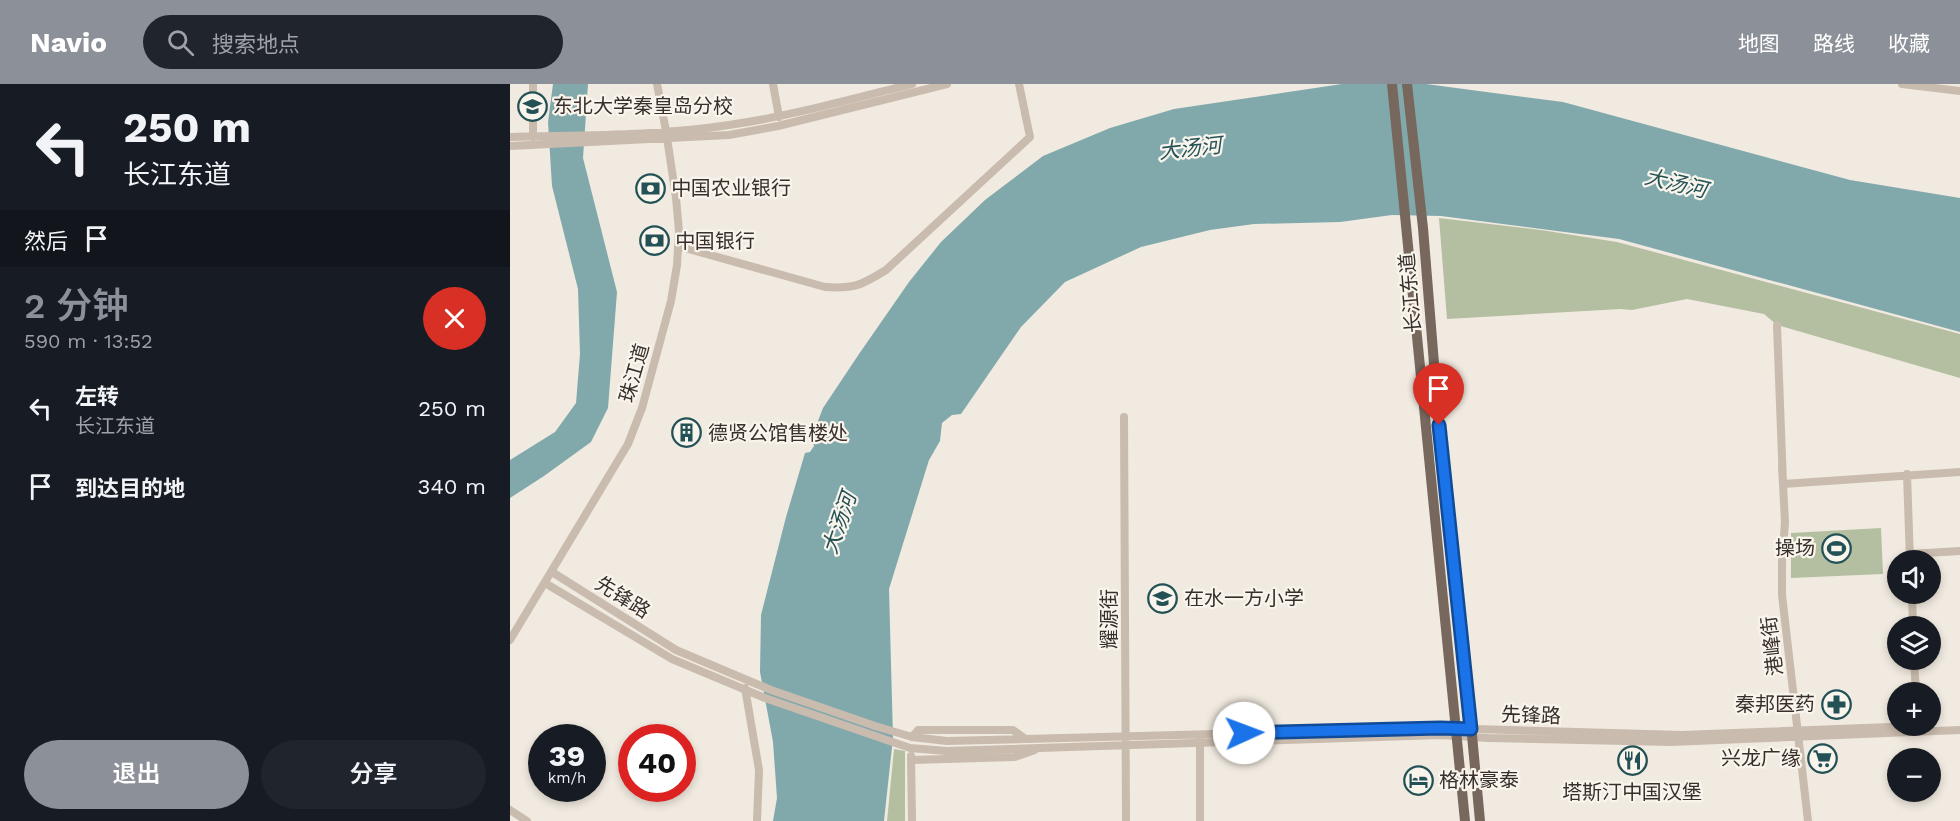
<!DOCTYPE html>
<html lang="zh">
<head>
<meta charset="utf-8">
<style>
  :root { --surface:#171b24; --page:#20242c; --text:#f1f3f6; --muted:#9ea1a6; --accent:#8c9099 }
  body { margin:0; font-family:"Work Sans","Noto Sans SC",sans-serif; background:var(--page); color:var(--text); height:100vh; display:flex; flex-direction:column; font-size:22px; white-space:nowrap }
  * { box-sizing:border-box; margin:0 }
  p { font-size:20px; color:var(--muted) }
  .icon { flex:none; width:33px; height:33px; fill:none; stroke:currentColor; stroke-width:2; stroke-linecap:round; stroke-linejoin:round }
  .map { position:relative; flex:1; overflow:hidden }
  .details { display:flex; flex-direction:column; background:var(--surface); width:510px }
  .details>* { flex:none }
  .hud { background:#171b24; color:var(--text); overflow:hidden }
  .controls { position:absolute; left:1377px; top:466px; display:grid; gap:12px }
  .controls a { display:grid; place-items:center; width:54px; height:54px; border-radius:50%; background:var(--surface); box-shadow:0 3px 9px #0003; font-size:30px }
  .speed { position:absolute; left:18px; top:640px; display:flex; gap:12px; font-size:30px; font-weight:700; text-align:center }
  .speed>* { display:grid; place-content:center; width:78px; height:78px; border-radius:50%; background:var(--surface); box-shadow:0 3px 9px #0003; line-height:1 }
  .speed small { font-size:15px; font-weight:400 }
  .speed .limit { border:9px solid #d22; background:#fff; color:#111 }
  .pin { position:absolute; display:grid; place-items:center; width:51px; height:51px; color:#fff; margin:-62px -26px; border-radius:50% 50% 50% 0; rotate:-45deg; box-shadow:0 0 6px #0007 }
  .pin .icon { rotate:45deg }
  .me { position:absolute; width:66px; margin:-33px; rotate:88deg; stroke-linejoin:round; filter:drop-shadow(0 0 4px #0008) }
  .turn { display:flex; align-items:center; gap:21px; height:126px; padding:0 24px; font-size:27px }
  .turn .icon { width:78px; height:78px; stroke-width:2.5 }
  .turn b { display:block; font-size:42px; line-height:51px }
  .then { display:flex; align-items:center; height:57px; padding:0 24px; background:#0003; gap:12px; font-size:22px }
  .round { display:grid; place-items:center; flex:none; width:63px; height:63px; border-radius:32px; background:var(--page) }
  .overview { display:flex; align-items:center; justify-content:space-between; height:102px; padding:0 24px }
  h1 { font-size:36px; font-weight:600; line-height:45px; color:var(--accent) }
  .cta { display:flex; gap:12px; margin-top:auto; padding:12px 24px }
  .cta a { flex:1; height:69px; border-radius:36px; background:var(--accent); color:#fff; font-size:24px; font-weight:600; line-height:69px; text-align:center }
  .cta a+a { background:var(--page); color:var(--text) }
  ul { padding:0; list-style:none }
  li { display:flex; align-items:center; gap:18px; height:78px; padding:0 24px }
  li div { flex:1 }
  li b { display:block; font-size:22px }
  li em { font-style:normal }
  header { display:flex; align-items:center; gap:36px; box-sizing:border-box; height:84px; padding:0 30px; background:var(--accent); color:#fff }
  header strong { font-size:28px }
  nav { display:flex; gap:33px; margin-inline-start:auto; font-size:21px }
  .search { width:420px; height:54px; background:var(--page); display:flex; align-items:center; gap:15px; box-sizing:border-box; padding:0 21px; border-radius:33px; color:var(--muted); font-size:22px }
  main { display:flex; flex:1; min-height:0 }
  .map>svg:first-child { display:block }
  .green { fill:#b4bfa1 }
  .water { fill:#81a9ac }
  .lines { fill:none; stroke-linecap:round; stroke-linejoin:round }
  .minor { stroke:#c9bbad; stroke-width:8 }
  .major { stroke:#78675d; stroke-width:10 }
  .route-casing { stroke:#114b97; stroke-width:15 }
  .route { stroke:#1a73e8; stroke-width:10 }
  .labels { text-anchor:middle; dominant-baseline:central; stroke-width:4.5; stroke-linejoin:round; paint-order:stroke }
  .poi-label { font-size:20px; fill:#382f2b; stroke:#f9f4ec; text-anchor:start }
  .street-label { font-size:20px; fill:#382f2b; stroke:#f9f4ec }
  .water-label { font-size:21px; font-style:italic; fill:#235156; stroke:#f9f4ec }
</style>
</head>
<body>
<header>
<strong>Navio</strong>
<div class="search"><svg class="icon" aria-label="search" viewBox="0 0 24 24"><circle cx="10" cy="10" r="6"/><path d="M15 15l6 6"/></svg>搜索地点</div>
<nav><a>地图</a><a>路线</a><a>收藏</a></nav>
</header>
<main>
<section class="details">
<div class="hud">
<div class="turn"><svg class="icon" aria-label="left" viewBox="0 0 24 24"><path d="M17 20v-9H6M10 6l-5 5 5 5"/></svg><div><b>250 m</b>长江东道</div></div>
<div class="then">然后<svg class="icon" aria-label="arrive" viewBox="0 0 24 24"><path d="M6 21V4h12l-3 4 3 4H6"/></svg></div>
</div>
<div class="overview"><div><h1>2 分钟</h1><p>590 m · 13:52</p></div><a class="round" style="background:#d93025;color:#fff"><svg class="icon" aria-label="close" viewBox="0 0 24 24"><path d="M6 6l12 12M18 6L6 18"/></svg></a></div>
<ul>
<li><svg class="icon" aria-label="left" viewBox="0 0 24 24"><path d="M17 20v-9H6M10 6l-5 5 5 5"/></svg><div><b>左转</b><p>长江东道</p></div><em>250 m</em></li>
<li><svg class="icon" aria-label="arrive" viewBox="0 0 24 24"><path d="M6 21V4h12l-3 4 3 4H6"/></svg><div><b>到达目的地</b></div><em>340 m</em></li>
</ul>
<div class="cta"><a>退出</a><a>分享</a></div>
</section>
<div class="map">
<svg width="1450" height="737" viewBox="0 0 1450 737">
  <rect width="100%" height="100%" fill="#f1eae0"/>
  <path class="green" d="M 929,134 L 1031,146 L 1107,158 L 1450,250 L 1450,294 L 1267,241 L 1254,230 L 1177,215 L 1122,226 L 1110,225 L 937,235 Z
    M 1371,444 L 1373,490 L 1281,494 L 1281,449 Z
    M 384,665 L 395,667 L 395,737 L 377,737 Z"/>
  <path class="water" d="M 43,0 L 78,0 L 73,74 L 107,208 L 98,324 L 81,358 L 34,392 L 0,414 L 0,376 L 45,348 L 66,319 L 70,270 L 68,205 L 42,102 L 38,38 Z
    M 832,0 L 916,0 L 1053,18 L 1340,96 L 1450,114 L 1450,248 L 1109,155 L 931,132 L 882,131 L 830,138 L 744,140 L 700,146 L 631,163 L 555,198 L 511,243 L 451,330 L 442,331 L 432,339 L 430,357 L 419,376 L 379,505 L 383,654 L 374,737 L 263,737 L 267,714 L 263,658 L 250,588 L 251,531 L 276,433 L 295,369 L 300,368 L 304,362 L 301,355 L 313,324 L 349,270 L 399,198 L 431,158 L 475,116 L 533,72 L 600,44 L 664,25 Z"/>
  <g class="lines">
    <path class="minor" d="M 23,0 L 23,53
      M 263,0 L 269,33
      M 1392,0 L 1450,7
      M 0,53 C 72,51 148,52 219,41 C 281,32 342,15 402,0
      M 0,62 L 219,51 L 268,42 L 437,0
      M 168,162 L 315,203 C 344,205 352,201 376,186 L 520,53 L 509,0
      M 1267,241 L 1273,400 L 1450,388
      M 614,333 L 616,737
      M 1272,382 L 1275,438 L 1272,478 L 1272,511 L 1298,737
      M 1397,390 L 1400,477
      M 1400,470 L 1450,467
      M 42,488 L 166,566 L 261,606 L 365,642 L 402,653 L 437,657 L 930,644 L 1172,651 L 1407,642
      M 35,499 L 162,575 L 255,614 L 400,664 L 436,667 L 931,651 L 978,654 L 1161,658 L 1450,646
      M 1402,510 L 1403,543
      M 0,556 L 118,360 L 132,324 L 161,217 L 167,181 L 169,147 L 166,114 L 156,47 L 147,0
      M 1404,576 L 1406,609
      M 235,604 L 249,686 L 247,737
      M 402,653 L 408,646 L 503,646 L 514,654
      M 690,654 L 690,737
      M 401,672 L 402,737
      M 402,676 L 505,673 L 525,666
      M 0,726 L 17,737"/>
    <path class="major" d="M 882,0 L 955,737
      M 897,0 L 913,144 L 929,341 L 952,544 L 970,737"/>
  </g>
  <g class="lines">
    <defs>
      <path id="route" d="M 734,649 L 930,644 L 961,645 L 929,341"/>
    </defs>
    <use href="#route" class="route-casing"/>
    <use href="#route" class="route"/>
  </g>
  <defs>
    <symbol id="university-ring" viewBox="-11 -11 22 22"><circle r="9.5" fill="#f9f4ec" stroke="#235156" stroke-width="1.5"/><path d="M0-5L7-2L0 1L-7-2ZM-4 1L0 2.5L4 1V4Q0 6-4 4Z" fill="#235156"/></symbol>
    <symbol id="bank-ring" viewBox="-11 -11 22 22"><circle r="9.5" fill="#f9f4ec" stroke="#235156" stroke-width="1.5"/><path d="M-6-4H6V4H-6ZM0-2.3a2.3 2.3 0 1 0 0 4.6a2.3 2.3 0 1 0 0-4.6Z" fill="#235156"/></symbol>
    <symbol id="building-ring" viewBox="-11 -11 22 22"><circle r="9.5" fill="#f9f4ec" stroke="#235156" stroke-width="1.5"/><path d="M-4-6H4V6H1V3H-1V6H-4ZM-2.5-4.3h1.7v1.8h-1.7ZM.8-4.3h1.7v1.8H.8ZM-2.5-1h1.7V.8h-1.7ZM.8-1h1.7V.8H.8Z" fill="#235156"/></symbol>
    <symbol id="stadium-ring" viewBox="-11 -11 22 22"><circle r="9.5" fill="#f9f4ec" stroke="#235156" stroke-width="1.5"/><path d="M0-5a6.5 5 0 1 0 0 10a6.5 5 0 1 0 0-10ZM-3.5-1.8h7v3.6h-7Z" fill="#235156"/></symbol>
    <symbol id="school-ring" viewBox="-11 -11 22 22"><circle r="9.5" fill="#f9f4ec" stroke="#235156" stroke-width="1.5"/><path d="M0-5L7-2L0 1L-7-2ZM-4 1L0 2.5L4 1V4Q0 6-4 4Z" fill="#235156"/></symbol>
    <symbol id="pharmacy-ring" viewBox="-11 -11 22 22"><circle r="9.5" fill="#f9f4ec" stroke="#235156" stroke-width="1.5"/><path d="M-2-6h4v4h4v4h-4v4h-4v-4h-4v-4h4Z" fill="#235156"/></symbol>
    <symbol id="supermarket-ring" viewBox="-11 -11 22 22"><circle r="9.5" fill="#f9f4ec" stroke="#235156" stroke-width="1.5"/><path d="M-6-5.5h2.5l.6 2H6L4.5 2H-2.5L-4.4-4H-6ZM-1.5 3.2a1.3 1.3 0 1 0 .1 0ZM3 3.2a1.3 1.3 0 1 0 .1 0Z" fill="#235156"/></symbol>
    <symbol id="restaurant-ring" viewBox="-11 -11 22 22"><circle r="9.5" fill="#f9f4ec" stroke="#235156" stroke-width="1.5"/><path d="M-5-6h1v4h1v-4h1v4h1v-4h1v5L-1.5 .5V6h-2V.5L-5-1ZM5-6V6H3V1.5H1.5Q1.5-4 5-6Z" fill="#235156"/></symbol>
    <symbol id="hotel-ring" viewBox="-11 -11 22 22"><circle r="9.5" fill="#f9f4ec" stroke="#235156" stroke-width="1.5"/><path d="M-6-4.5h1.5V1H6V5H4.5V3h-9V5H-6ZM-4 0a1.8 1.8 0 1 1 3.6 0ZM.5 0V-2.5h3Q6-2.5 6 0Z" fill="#235156"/></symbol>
  </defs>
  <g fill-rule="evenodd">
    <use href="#university-ring" x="6" y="6" width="33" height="33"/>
    <use href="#bank-ring" x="124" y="88" width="33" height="33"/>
    <use href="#bank-ring" x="128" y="140" width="33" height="33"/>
    <use href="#building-ring" x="160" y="332" width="33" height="33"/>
    <use href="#stadium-ring" x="1310" y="448" width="33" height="33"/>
    <use href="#school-ring" x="636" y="498" width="33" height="33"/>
    <use href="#pharmacy-ring" x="1310" y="604" width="33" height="33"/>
    <use href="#supermarket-ring" x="1296" y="658" width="33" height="33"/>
    <use href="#restaurant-ring" x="1106" y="660" width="33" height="33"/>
    <use href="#hotel-ring" x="892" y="680" width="33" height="33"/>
  </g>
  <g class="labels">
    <g class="poi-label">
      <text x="43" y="22">东北大学秦皇岛分校</text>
      <text x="161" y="104">中国农业银行</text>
      <text x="165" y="157">中国银行</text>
      <text x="198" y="349">德贤公馆售楼处</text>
      <text x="1305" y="464" text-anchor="end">操场</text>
      <text x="674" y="514">在水一方小学</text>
      <text x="1305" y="620" text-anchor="end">秦邦医药</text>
      <text x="1291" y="674" text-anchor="end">兴龙广缘</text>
      <text x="929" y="696">格林豪泰</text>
      <text x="1122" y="708" text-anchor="middle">塔斯汀中国汉堡</text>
    </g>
    <g class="street-label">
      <text transform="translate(900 209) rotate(-95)">长江东道</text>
      <text transform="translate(124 289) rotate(-74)">珠江道</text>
      <text transform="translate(113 513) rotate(32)">先锋路</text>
      <text transform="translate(599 535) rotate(-90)">耀源街</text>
      <text transform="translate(1262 562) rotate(-97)">港峰街</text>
      <text transform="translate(1021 631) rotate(2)">先锋路</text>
    </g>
    <g class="water-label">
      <text transform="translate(680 64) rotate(-6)">大汤河</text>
      <text transform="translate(1166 99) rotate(13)">大汤河</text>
      <text transform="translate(329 439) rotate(-71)">大汤河</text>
    </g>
  </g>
</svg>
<div class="controls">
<a><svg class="icon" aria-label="sound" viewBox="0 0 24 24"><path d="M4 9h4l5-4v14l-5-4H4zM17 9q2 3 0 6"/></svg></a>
<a><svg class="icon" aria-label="layers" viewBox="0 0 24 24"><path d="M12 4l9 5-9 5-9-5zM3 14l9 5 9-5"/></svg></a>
<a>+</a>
<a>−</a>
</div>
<div class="speed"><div>39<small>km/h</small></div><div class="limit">40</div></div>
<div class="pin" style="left:929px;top:341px;background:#d93025"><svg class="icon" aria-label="arrive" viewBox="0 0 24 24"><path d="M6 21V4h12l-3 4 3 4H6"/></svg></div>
<svg class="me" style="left:734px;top:649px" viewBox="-20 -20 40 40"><circle r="19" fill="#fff"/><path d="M0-13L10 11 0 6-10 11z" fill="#1a73e8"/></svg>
</div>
</main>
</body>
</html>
